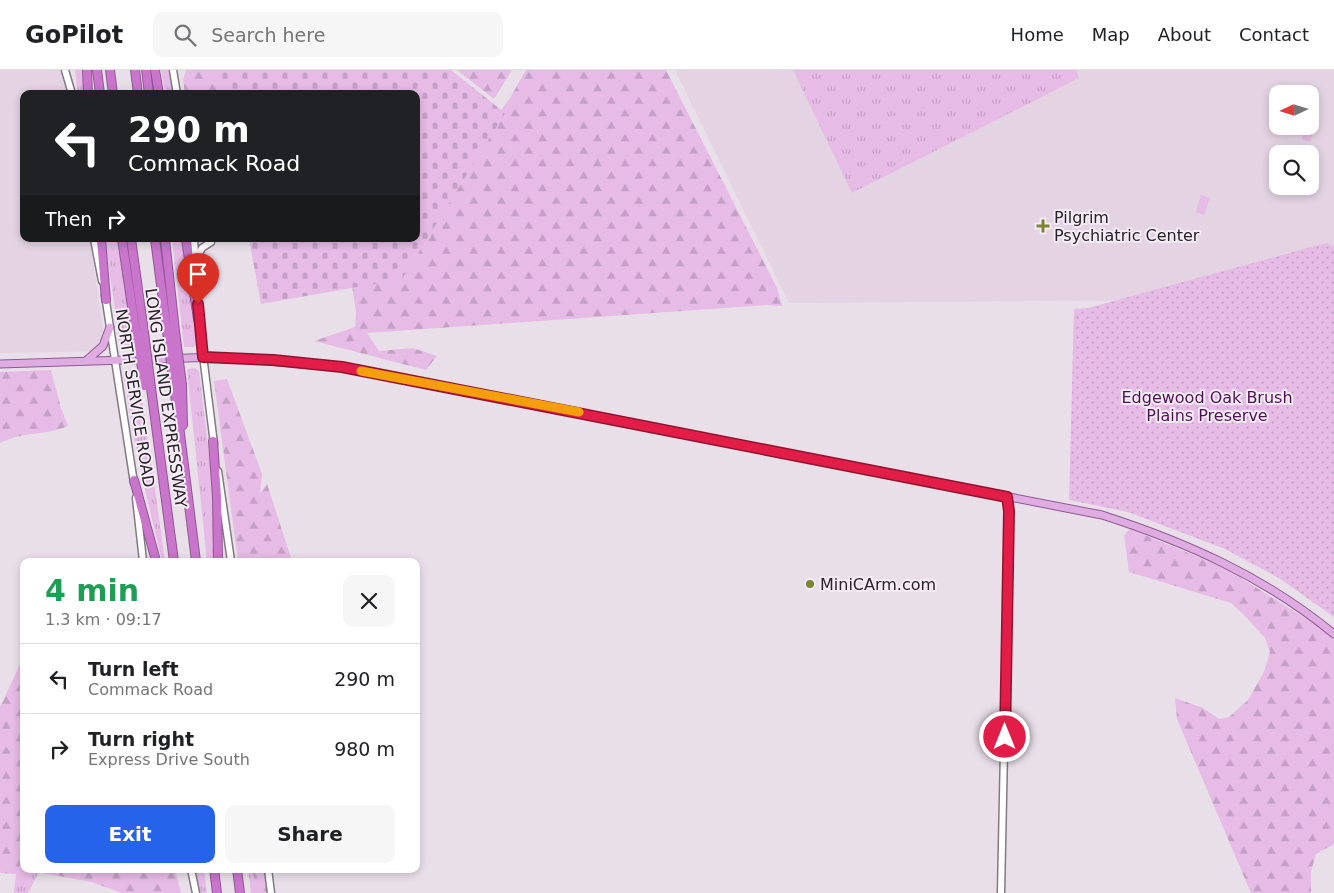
<!DOCTYPE html>
<html lang="en">
<head>
<meta charset="utf-8">
<style>
  :root { --surface:#fff; --page:#f6f6f6; --text:#202124; --muted:#757577; --line:#e0e0e0; --accent:#2563eb }
  body { margin:0; font-family:"DejaVu Sans",sans-serif; background:var(--page); color:var(--text); height:100vh; display:flex; flex-direction:column; font-size:19px; white-space:nowrap }
  * { box-sizing:border-box; margin:0 }
  p { font-size:16px; color:var(--muted) }
  .icon { flex:none; width:28px; height:28px; fill:none; stroke:currentColor; stroke-width:2; stroke-linecap:round; stroke-linejoin:round }
  .map { position:relative; flex:1; overflow:hidden }
  .panel { position:absolute; left:20px; top:488px; width:400px; height:315px; display:flex; flex-direction:column; background:var(--surface); border-radius:10px; box-shadow:0 2px 8px #0003 }
  .panel>* { flex:none }
  .guide { position:absolute; left:20px; top:20px; width:400px; height:152px; border-radius:10px; box-shadow:0 2px 8px #0003; background:#202124; color:#fff; overflow:hidden }
  .needle { width:32px; rotate:266deg }
  .fabs { position:absolute; left:1269px; top:15px; display:grid; gap:10px }
  .fabs a { display:grid; place-items:center; width:50px; height:50px; border-radius:10px; background:var(--surface); box-shadow:0 2px 8px #0003; font-size:25px }
  .pin { position:absolute; display:grid; place-items:center; width:42px; height:42px; color:#fff; margin:-51px -21px; border-radius:50% 50% 50% 0; rotate:-45deg; box-shadow:0 0 5px #0007 }
  .pin .icon { rotate:45deg }
  .me { position:absolute; width:55px; margin:-28px; rotate:0deg; stroke-linejoin:round; filter:drop-shadow(0 0 4px #0008) }
  .turn { display:flex; align-items:center; gap:18px; height:105px; padding:0 25px; font-size:22px }
  .turn .icon { width:65px; height:65px; stroke-width:2.5 }
  .turn b { display:block; font-size:35px; line-height:42px }
  .then { display:flex; align-items:center; height:48px; padding:0 25px; background:#0003; gap:10px; font-size:19px }
  .round { display:grid; place-items:center; flex:none; width:52px; height:52px; border-radius:10px; background:var(--page) }
  .overview { display:flex; align-items:center; justify-content:space-between; height:85px; padding:0 25px }
  h1 { font-size:30px; font-weight:800; line-height:38px; color:#1e9e55 }
  .action { display:flex; gap:10px; margin-top:auto; padding:10px 25px }
  .action a { flex:1; height:58px; border-radius:10px; background:var(--accent); color:#fff; font-size:20px; font-weight:800; line-height:58px; text-align:center }
  .action a+a { background:var(--page); color:var(--text) }
  ul { padding:0; list-style:none }
  li { display:flex; align-items:center; gap:15px; height:70px; padding:0 25px; border-top:1px solid var(--line) }
  li div { flex:1 }
  li b { display:block; font-size:19px }
  li em { font-style:normal }
  header { display:flex; align-items:center; gap:30px; box-sizing:border-box; height:70px; padding:0 25px; background:var(--surface); border-bottom:1px solid var(--line) }
  header strong { font-size:24px }
  nav { display:flex; gap:28px; margin-inline-start:auto; font-size:18px }
  .search { width:350px; height:45px; background:var(--page); display:flex; align-items:center; gap:12px; box-sizing:border-box; padding:0 18px; border-radius:10px; color:var(--muted); font-size:19px }
  .map>svg:first-child { display:block }
  .built { fill:#e3d3e3; fill-rule:evenodd }
  .grass { fill:url(#grass-tufts) }
  .forest { fill:url(#forest-firs) }
  .cemetery { fill:url(#cemetery-stones) }
  .park { fill:url(#park-dots) }
  .pitch { fill:#e6bbe6 }
  .lines { fill:none; stroke-linecap:round; stroke-linejoin:round }
  .secondary-casing { stroke:#837a83; stroke-width:9 }
  .primary-casing { stroke:#905892; stroke-width:9 }
  .highway-casing { stroke:#905892; stroke-width:10 }
  .secondary { stroke:#fff; stroke-width:6 }
  .primary { stroke:#deace0; stroke-width:7 }
  .highway { stroke:#c875cb; stroke-width:8 }
  .highway-bridge-casing { stroke:#905892; stroke-width:10; stroke-linecap:butt }
  .highway-bridge { stroke:#c875cb; stroke-width:8 }
  .route-casing { stroke:#92132f; stroke-width:12 }
  .route { stroke:#e11d48; stroke-width:9 }
  .slow { stroke:#f59e0b; stroke-width:9 }
  .poi-dot { fill:#7b8532; stroke:#f6ecf6; stroke-width:2 }
  .labels { text-anchor:middle; dominant-baseline:central; stroke-width:4; stroke-linejoin:round; paint-order:stroke }
  .poi-label { font-size:16px; fill:#272327; stroke:#f6ecf6; text-anchor:start }
  .park-label { font-size:16px; fill:#511055; stroke:#f6ecf6 }
  .street-label { font-size:16px; fill:#272327; stroke:#f6ecf6 }
</style>
</head>
<body>
<header>
<strong>GoPilot</strong>
<div class="search"><svg class="icon" aria-label="search" viewBox="0 0 24 24"><circle cx="10" cy="10" r="6"/><path d="M15 15l6 6"/></svg>Search here</div>
<nav><a>Home</a><a>Map</a><a>About</a><a>Contact</a></nav>
</header>
<div class="map">
<svg width="1334" height="823" viewBox="0 0 1334 823">
  <defs>
    <pattern id="grass-tufts" width="24" height="20" patternUnits="userSpaceOnUse" patternTransform="scale(1.25)"><rect width="24" height="20" fill="#e6bbe6"/><path d="M3 7l-1-3M5 7V3M7 7l1-3M15 17l-1-3M17 17v-4M19 17l1-3" fill="none" stroke="#c5a0c5"/></pattern>
    <pattern id="forest-firs" width="22" height="20" patternUnits="userSpaceOnUse" patternTransform="scale(1.25)"><rect width="22" height="20" fill="#e6bbe6"/><path d="M5 1l3.5 6h-7zM16 11l3.5 6h-7z" fill="#c5a0c5"/></pattern>
    <pattern id="cemetery-stones" width="16" height="16" patternUnits="userSpaceOnUse" patternTransform="scale(1.25)"><rect width="16" height="16" fill="#e6bbe6"/><path d="M2 7V4a2 2 0 0 1 4 0v3zM10 15v-3a2 2 0 0 1 4 0v3z" fill="#c5a0c5"/></pattern>
    <pattern id="park-dots" width="8" height="8" patternUnits="userSpaceOnUse" patternTransform="scale(1.25)"><rect width="8" height="8" fill="#e6bbe6"/><path d="M2 2h.1M6 6h.1" fill="none" stroke="#c5a0c5" stroke-width="1.8" stroke-linecap="round"/></pattern>
  </defs>
  <rect width="100%" height="100%" fill="#e9dfe9"/>
  <path class="built" d="M 0,0 L 65,0 L 68,24 L 24,24 L 24,169 L 90,169 L 106,281 L 0,283 Z
    M 675,0 L 1334,0 L 1334,221 L 1167,230 L 789,233 ZM 1278,24 L 1310,24 L 1310,56 L 1278,56 ZM 1278,84 L 1310,84 L 1310,116 L 1278,116 Z"/>
  <path class="grass" d="M 75,0 L 82,0 L 84,24 L 78,24 Z
    M 161,0 L 169,0 L 173,24 L 165,24 Z
    M 793,0 L 1076,0 L 1079,8 L 852,123 Z
    M 105,169 L 118,169 L 134,277 L 123,279 L 120,275 Z
    M 172,169 L 183,169 L 197,275 L 193,277 L 184,277 Z
    M 195,298 L 199,301 L 214,425 L 215,491 L 207,491 L 187,299 Z
    M 129,299 L 138,299 L 165,491 L 162,491 L 143,411 L 144,410 L 134,369 L 123,302 Z
    M 24,792 L 24,799 L 33,799 L 32,801 L 39,802 L 28,823 L 14,823 L 16,804 Z
    M 195,799 L 204,799 L 207,823 L 201,823 Z
    M 248,799 L 264,799 L 267,823 L 251,823 Z"/>
  <path class="forest" d="M 186,0 L 220,0 L 223,24 L 185,24 L 183,10 Z
    M 457,0 L 512,0 L 494,29 Z
    M 526,0 L 666,0 L 777,218 L 782,236 L 767,235 L 367,263 L 379,281 L 413,278 L 437,286 L 426,300 L 314,271 L 355,257 L 356,242 L 345,169 L 416,169 L 457,99 L 510,28 Z
    M 51,300 L 61,338 L 68,356 C 45,366 23,361 0,373 L 0,302 Z
    M 227,309 L 262,404 L 260,423 L 267,414 L 292,491 L 238,491 L 214,311 Z
    M 1130,459 L 1225,498 L 1321,558 L 1334,570 L 1334,774 L 1316,784 L 1311,801 L 1311,823 L 1251,823 L 1177,649 L 1175,628 L 1203,638 L 1219,649 L 1229,647 L 1248,630 L 1264,602 L 1270,582 L 1265,568 L 1246,547 L 1231,533 L 1129,502 L 1124,465 Z
    M 24,586 L 24,792 L 16,804 L 0,803 L 0,637 Z
    M 33,799 L 175,799 L 181,823 L 122,823 L 91,812 L 32,801 Z
    M 253,799 L 264,799 L 267,823 L 255,823 Z"/>
  <path class="cemetery" d="M 217,0 L 451,0 L 505,43 L 402,209 L 261,234 L 249,169 L 416,169 L 416,24 L 220,24 Z"/>
  <path class="park" d="M 1326,173 L 1334,176 L 1334,547 L 1279,508 L 1225,479 L 1128,442 L 1069,430 L 1074,239 L 1088,238 Z"/>
  <path class="pitch" d="M 1310,54 L 1315,55 L 1310,72 L 1302,69 L 1306,56 L 1310,56 Z
    M 1201,125 L 1210,128 L 1204,145 L 1196,142 Z"/>
  <g class="lines">
    <defs>
      <path id="secondary" d="M 65,0 L 72,24
        M 173,0 L 177,24
        M 94,169 L 102,211
        M 194,169 L 198,230
        M 196,189 L 202,178 L 211,172
        M 105,225 L 134,413
        M 198,245 L 214,374
        M 218,401 L 231,491
        M 136,428 L 143,491
        M 191,799 L 196,823
        M 268,799 L 271,823
        M 1001,823 L 1009,441 L 1007,427"/>
      <path id="primary" d="M 87,290 L 103,276 L 110,257
        M 0,294 L 219,287 L 341,297 L 1102,445 C 1186,472 1265,507 1334,564"/>
      <path id="highway" d="M 87,0 L 88,24
        M 97,0 L 100,24
        M 110,0 L 113,24
        M 135,0 L 138,24
        M 146,0 L 149,24
        M 155,0 L 159,24
        M 101,169 L 106,230
        M 122,169 L 136,263
        M 131,169 L 144,262
        M 155,169 L 167,261
        M 165,169 L 175,261
        M 186,169 L 198,249
        M 182,315 L 183,355
        M 174,316 L 196,491
        M 151,318 L 174,491
        M 213,371 L 217,427 L 218,491
        M 134,410 L 156,491
        M 214,799 L 217,823
        M 237,799 L 240,823"/>
    </defs>
    <use href="#secondary" class="secondary-casing"/>
    <use href="#primary" class="primary-casing"/>
    <use href="#highway" class="highway-casing"/>
    <use href="#secondary" class="secondary"/>
    <use href="#primary" class="primary"/>
    <use href="#highway" class="highway"/>
    <defs>
      <path id="highway-bridge" d="M 167,261 L 174,316
        M 175,261 L 182,315
        M 144,262 L 151,318
        M 136,263 L 145,316"/>
    </defs>
    <use href="#highway-bridge" class="highway-bridge-casing"/>
    <use href="#highway-bridge" class="highway-bridge"/>
  </g>
  <g class="lines">
    <defs>
      <path id="route" d="M 198,234 L 203,287 L 273,290 L 342,297 L 1007,427 L 1009,441 L 1005,667"/>
    </defs>
    <use href="#route" class="route-casing"/>
    <use href="#route" class="route"/>
    <path class="slow" d="M 361,301 L 579,342"/>
  </g>
  <g class="poi-dot">
    <path d="M1040.5 148.5h5v5h5v5h-5v5h-5v-5h-5v-5h5z"/>
    <circle cx="810" cy="514" r="5"/>
  </g>
  <g class="labels">
    <g class="poi-label">
      <text x="1054" y="147">Pilgrim<tspan x="1054" dy="18">Psychiatric Center</tspan></text>
      <text x="820" y="514">MiniCArm.com</text>
    </g>
    <g class="park-label">
      <text x="1207" y="327">Edgewood Oak Brush<tspan x="1207" dy="18">Plains Preserve</tspan></text>
    </g>
    <g class="street-label">
      <text transform="translate(135 328) rotate(81)">NORTH SERVICE ROAD</text>
      <text transform="translate(166 328) rotate(82)">LONG ISLAND EXPRESSWAY</text>
    </g>
  </g>
</svg>
<div class="fabs">
<a><svg class="needle" viewBox="-14 -14 28 28"><path d="M0-13l5 13h-10z" fill="#e53935"/><path d="M0 13l5-13h-10z" fill="#757577"/></svg></a>
<a><svg class="icon" aria-label="search" viewBox="0 0 24 24"><circle cx="10" cy="10" r="6"/><path d="M15 15l6 6"/></svg></a>
</div>
<div class="pin" style="left:198px;top:234px;background:#d93025"><svg class="icon" aria-label="arrive" viewBox="0 0 24 24"><path d="M6 21V4h12l-3 4 3 4H6"/></svg></div>
<svg class="me" style="left:1005px;top:667px" viewBox="-20 -20 40 40"><circle r="17" fill="#e11d48" stroke="#fff" stroke-width="3"/><path d="M0-11L8 9 0 5-8 9z" fill="#fff"/></svg>
<div class="guide">
<div class="turn"><svg class="icon" aria-label="left" viewBox="0 0 24 24"><path d="M17 20v-9H6M10 6l-5 5 5 5"/></svg><div><b>290 m</b>Commack Road</div></div>
<div class="then">Then<svg class="icon" aria-label="right" viewBox="0 0 24 24"><path d="M7 20v-9h11M14 6l5 5-5 5"/></svg></div>
</div>
<section class="panel">
<div class="overview"><div><h1>4 min</h1><p>1.3 km · 09:17</p></div><a class="round"><svg class="icon" aria-label="close" viewBox="0 0 24 24"><path d="M6 6l12 12M18 6L6 18"/></svg></a></div>
<ul>
<li><svg class="icon" aria-label="left" viewBox="0 0 24 24"><path d="M17 20v-9H6M10 6l-5 5 5 5"/></svg><div><b>Turn left</b><p>Commack Road</p></div><em>290 m</em></li>
<li><svg class="icon" aria-label="right" viewBox="0 0 24 24"><path d="M7 20v-9h11M14 6l5 5-5 5"/></svg><div><b>Turn right</b><p>Express Drive South</p></div><em>980 m</em></li>
</ul>
<div class="action"><a>Exit</a><a>Share</a></div>
</section>
</div>
</body>
</html>
